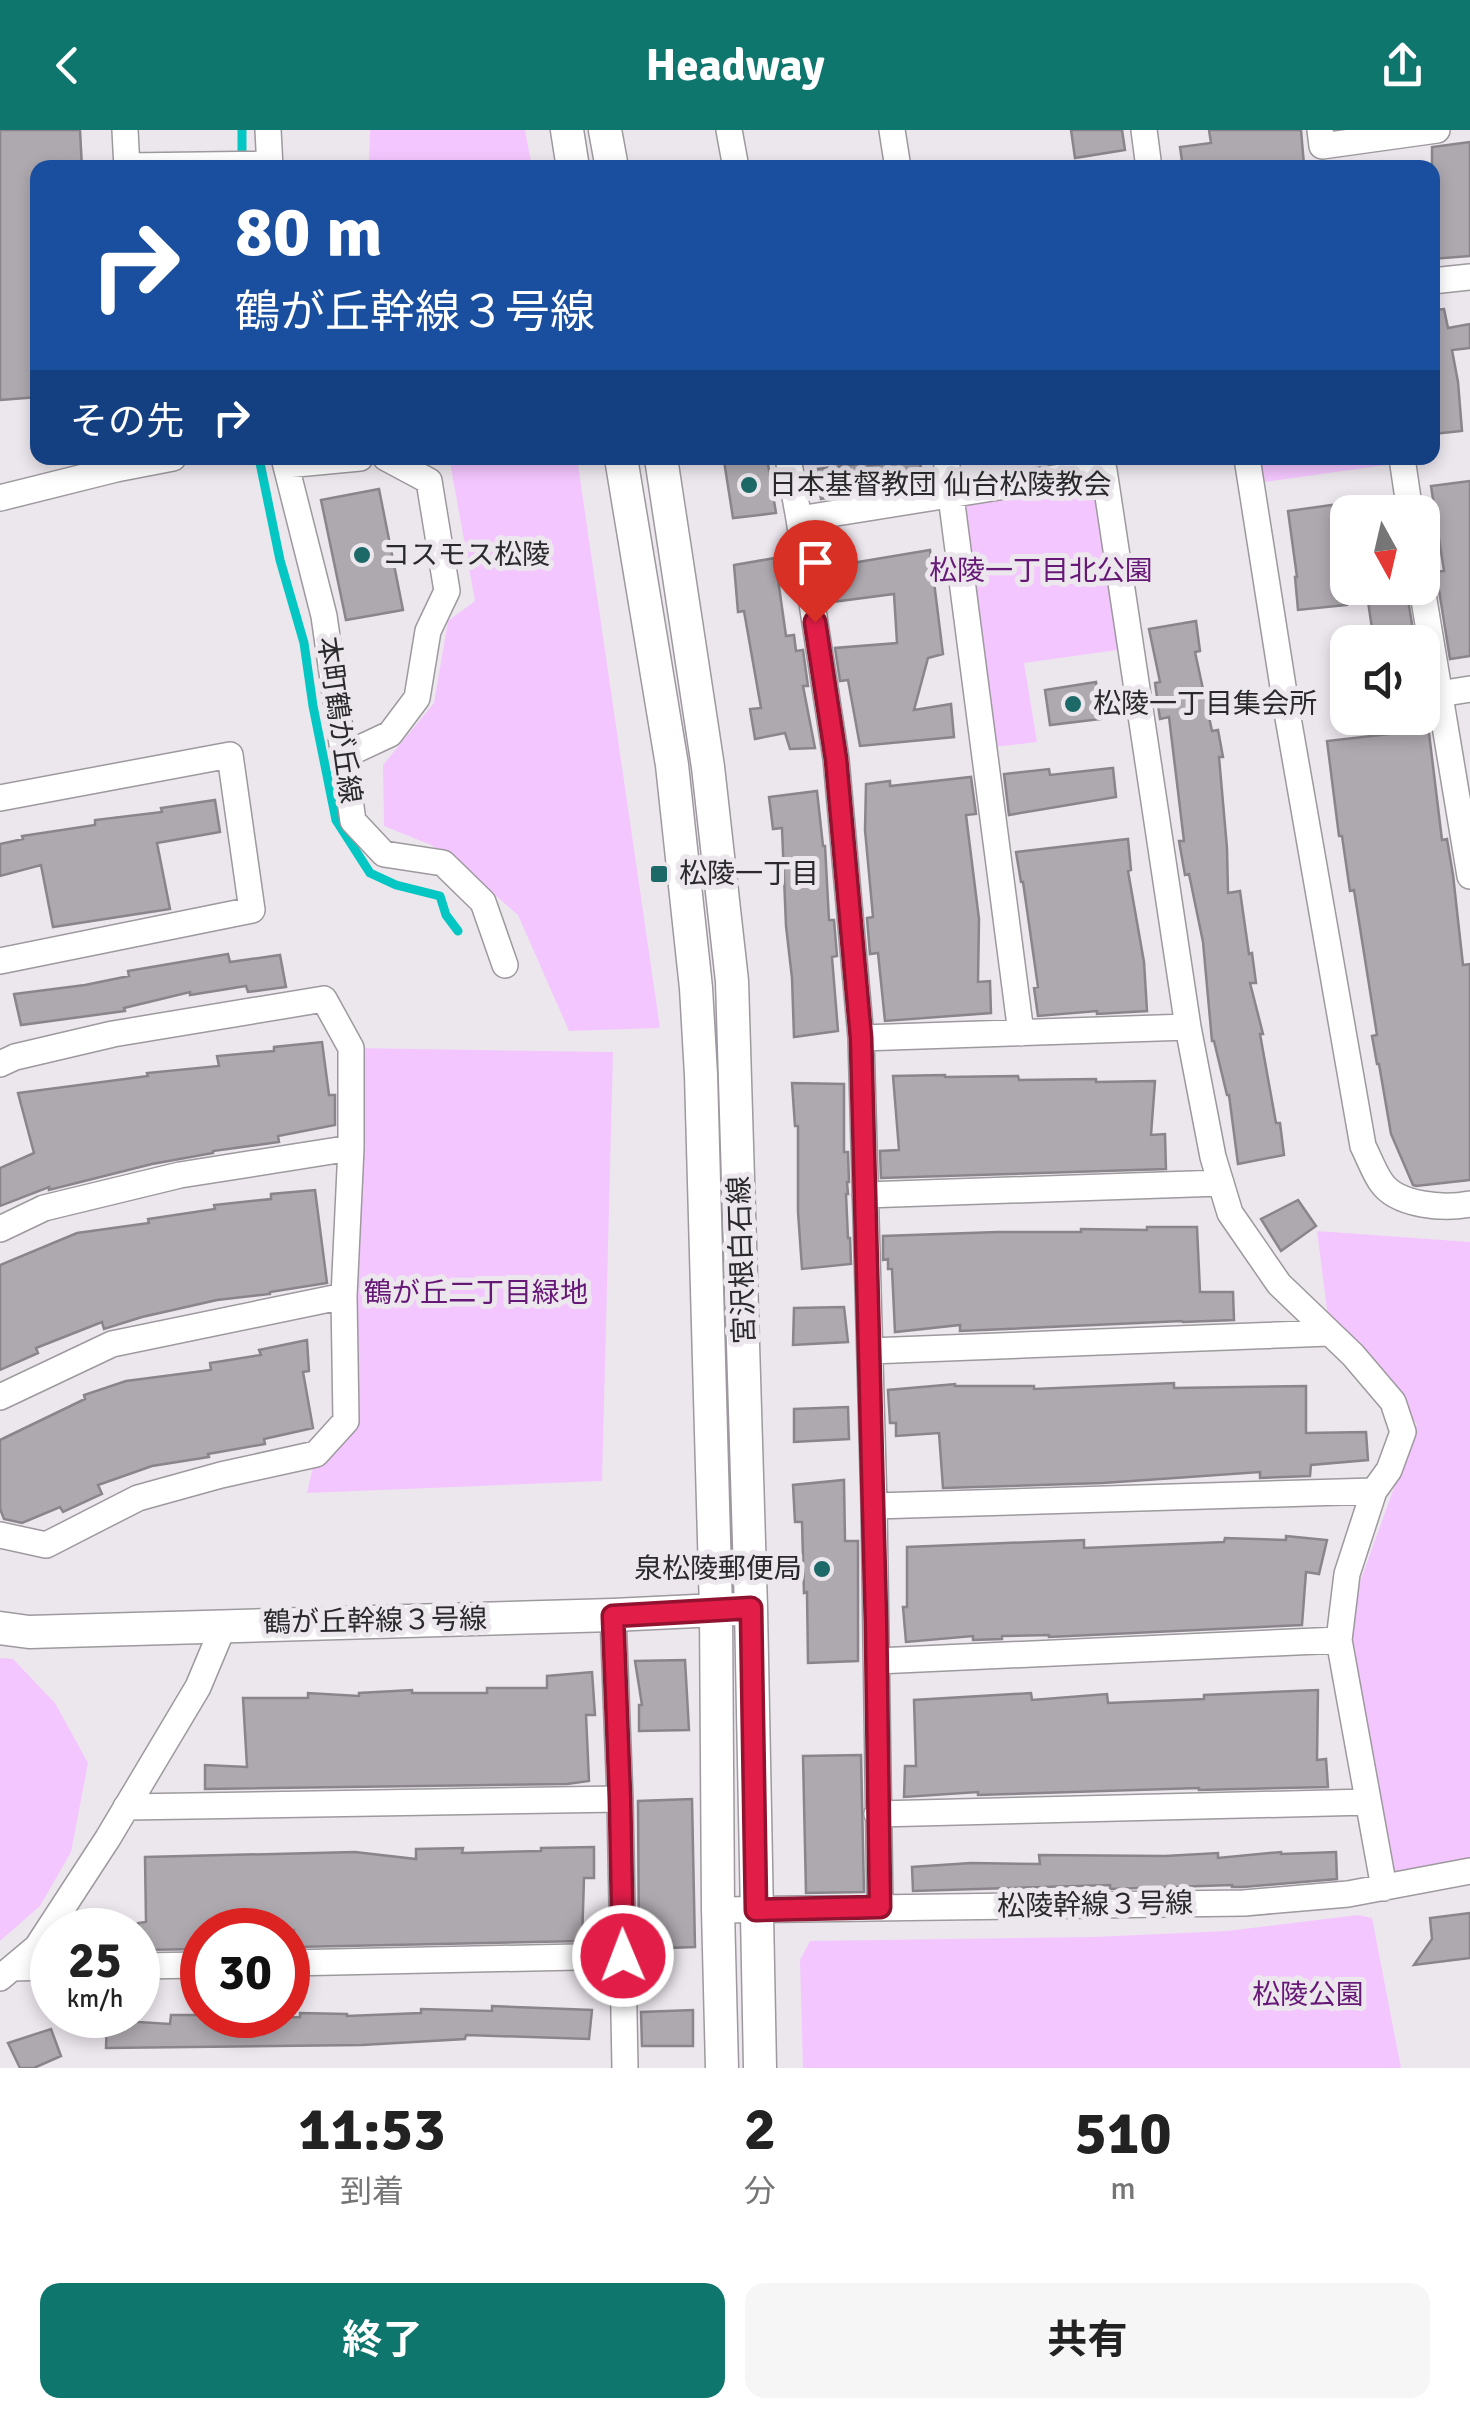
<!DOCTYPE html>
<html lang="ja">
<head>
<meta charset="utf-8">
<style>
  :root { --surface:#fff; --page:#f6f6f6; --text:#222; --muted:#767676; --accent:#0f766e }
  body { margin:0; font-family:Signika,"Noto Sans JP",sans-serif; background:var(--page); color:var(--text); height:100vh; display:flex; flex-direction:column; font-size:38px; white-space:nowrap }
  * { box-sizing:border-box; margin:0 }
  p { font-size:32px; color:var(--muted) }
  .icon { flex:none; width:55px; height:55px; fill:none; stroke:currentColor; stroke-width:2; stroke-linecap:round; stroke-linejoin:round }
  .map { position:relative; height:1938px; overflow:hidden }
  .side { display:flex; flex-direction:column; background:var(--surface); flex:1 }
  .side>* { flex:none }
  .banner { position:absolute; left:30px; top:30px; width:1410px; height:305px; border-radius:20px; box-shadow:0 5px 15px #0003; background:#1a4fa0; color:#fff; overflow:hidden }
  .needle { width:65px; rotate:172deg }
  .controls { position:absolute; left:1330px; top:365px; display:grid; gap:20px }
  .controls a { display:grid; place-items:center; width:110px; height:110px; border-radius:20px; background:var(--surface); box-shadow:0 5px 15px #0003; font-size:50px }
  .speed { position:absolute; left:30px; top:1778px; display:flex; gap:20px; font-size:50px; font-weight:700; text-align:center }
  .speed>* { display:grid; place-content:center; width:130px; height:130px; border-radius:50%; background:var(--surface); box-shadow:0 5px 15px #0003; line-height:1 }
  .speed small { font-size:25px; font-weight:400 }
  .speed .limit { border:15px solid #d22; background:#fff; color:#111 }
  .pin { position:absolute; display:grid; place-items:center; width:85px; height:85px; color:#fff; margin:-102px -42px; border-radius:50% 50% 50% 0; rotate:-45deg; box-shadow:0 0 10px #0007 }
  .pin .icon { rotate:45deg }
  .me { position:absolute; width:110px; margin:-55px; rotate:359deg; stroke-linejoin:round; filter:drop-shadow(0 0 8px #0008) }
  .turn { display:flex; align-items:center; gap:35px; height:210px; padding:0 40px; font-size:45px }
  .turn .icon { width:130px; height:130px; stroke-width:2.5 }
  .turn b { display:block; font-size:70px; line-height:85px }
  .then { display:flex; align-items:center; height:95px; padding:0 40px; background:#0003; gap:20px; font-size:38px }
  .eta { display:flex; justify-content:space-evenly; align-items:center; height:170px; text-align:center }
  .eta b { font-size:60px; font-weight:700; line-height:70px }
  .cta { display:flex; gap:20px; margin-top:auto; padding:20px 40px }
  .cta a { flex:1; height:115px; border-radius:20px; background:var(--accent); color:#fff; font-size:40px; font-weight:700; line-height:115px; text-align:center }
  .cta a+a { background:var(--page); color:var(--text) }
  header { display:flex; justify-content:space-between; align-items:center; height:130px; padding:0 40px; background:var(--accent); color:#fff; font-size:45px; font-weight:700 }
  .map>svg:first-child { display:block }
  .green { fill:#f4c6ff }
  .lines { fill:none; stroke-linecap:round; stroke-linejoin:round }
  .stream { stroke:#04c7c3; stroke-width:9 }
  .building { fill:#aea9af; stroke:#89858a; stroke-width:2.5 }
  .minor-casing { stroke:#9d999e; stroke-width:28 }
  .tertiary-casing { stroke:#9d999e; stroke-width:35 }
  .minor { stroke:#fff; stroke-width:25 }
  .tertiary { stroke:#fff; stroke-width:32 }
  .route-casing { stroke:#92132f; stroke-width:25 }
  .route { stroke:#e11d48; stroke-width:18 }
  .poi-dot { fill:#1d6967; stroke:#ece7ed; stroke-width:4 }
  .labels { text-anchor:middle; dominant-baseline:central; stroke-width:10; stroke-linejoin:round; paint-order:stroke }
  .poi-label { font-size:28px; fill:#2a292b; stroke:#ece7ed; text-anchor:start }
  .park-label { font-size:28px; fill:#661876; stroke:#ece7ed }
  .street-label { font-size:28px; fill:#2a292b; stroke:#ece7ed }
</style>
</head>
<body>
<header><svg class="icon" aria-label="back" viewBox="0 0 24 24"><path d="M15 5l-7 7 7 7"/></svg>Headway<svg class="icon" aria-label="share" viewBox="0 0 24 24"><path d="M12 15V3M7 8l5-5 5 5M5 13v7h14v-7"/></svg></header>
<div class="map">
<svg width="1470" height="1938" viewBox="0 0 1470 1938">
  <rect width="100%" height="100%" fill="#ece7ed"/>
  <path class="green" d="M 370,0 L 525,0 L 532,37 L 369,37 Z
    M 440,328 L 577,328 L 660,898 L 569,901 L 518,785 L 459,734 L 431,715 L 384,696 L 383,635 L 434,573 L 448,491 L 475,471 L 450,332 Z
    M 1260,328 L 1384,328 L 1386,335 L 1265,352 Z
    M 1104,340 L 1131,518 L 1024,533 L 1037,612 L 985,618 L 952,365 Z
    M 351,918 L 613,922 L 602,1351 L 307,1363 L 316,1324 L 346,1291 Z
    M 1317,1101 L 1470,1112 L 1470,1745 L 1384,1758 L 1339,1510 L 1417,1294 L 1330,1203 Z
    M 0,1528 L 13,1529 L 55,1573 L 88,1633 L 71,1722 L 40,1776 L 0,1811 Z
    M 1358,1785 L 1372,1788 L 1401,1938 L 803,1938 L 800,1830 L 810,1811 L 1094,1807 L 1227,1801 Z"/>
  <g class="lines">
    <path class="stream" d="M 242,0 L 242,30
      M 259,328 L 280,430 L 304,513 L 313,576 L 336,690 L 370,743 L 396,755 L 440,766 L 446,785 L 458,801"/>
  </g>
  <path class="building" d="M 0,0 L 80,0 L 82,38 L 38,38 L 38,267 L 0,270 Z
    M 1071,0 L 1122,0 L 1125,20 L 1075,28 Z
    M 1209,0 L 1301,0 L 1304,35 L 1282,38 L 1183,38 L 1180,17 L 1211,13 Z
    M 1470,12 L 1470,126 L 1432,129 L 1432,17 Z
    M 1444,179 L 1448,198 L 1470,194 L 1470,218 L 1452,220 L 1458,252 L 1462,301 L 1432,304 L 1432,180 Z
    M 738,328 L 767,328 L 776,383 L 733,388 L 724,331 Z
    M 919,329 L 924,352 L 821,369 L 816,339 L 867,333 L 868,336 Z
    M 1470,351 L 1470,526 L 1450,529 L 1438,454 L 1434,447 L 1424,442 L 1444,441 L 1431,356 Z
    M 379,359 L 403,480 L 346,490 L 321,370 Z
    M 1332,375 L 1347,475 L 1298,480 L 1295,447 L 1297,447 L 1288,381 Z
    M 930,420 L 943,524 L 928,528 L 914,580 L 951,574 L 954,607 L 860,616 L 848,550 L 840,551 L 835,518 L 897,513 L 894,464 L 832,472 L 828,437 Z
    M 775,428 L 786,506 L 794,505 L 796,521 L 803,520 L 808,556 L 803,556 L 815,618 L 790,619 L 785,603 L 755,609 L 750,579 L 761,578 L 744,481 L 738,482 L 734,435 Z
    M 1366,458 L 1406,458 L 1415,512 L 1374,512 Z
    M 1196,491 L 1200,521 L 1195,522 L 1212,601 L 1218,600 L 1223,627 L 1219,627 L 1227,718 L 1228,763 L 1240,761 L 1249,824 L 1252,823 L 1256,853 L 1250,853 L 1263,904 L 1260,904 L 1276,993 L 1280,993 L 1284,1025 L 1238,1034 L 1229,965 L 1227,965 L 1214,911 L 1212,911 L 1203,812 L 1189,744 L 1185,745 L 1179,711 L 1184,711 L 1169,587 L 1160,589 L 1155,553 L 1160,552 L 1149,499 Z
    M 1096,552 L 1101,589 L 1050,595 L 1045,560 Z
    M 1428,595 L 1442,710 L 1447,709 L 1453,745 L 1463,835 L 1470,834 L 1470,1050 L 1416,1056 L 1413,1055 L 1391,1004 L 1379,934 L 1377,934 L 1372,906 L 1377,905 L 1354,760 L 1350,761 L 1342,706 L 1339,706 L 1327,611 L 1389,604 Z
    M 1113,638 L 1116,667 L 1009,685 L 1004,644 L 1049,639 L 1050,645 Z
    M 971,647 L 976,684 L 966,685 L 979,789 L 978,852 L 990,851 L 991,883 L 885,891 L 878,823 L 870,824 L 867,788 L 873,787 L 865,700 L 866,654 L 890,651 L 890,656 Z
    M 817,661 L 823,716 L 825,716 L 829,790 L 834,790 L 837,826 L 832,827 L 838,901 L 794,907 L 792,848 L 786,796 L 782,698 L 773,699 L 769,667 Z
    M 215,670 L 220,702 L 157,713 L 170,779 L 53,797 L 41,735 L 0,746 L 0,714 L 23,709 L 22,706 L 95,695 L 95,690 L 162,682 L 161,678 Z
    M 1128,709 L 1131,740 L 1128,741 L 1144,832 L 1147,881 L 1097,884 L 1097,881 L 1038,886 L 1034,858 L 1038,857 L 1023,752 L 1021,752 L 1016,722 Z
    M 228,824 L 230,832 L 280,825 L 286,857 L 248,862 L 246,856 L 190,865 L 190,862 L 124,878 L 125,881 L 21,895 L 14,864 L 85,855 L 129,846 L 128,841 Z
    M 322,912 L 329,965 L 335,965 L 335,995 L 278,1006 L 279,1012 L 213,1021 L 213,1023 L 152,1034 L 49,1060 L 49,1057 L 0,1076 L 0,1038 L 34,1023 L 18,963 L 148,946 L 147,943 L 219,936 L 217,926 L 274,921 L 274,917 Z
    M 945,945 L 945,947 L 1018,946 L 1019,950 L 1096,949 L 1096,952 L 1155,951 L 1151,1005 L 1165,1004 L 1166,1039 L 881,1048 L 880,1021 L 899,1020 L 893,946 Z
    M 792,953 L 844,954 L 844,1022 L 848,1022 L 849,1052 L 847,1052 L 848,1064 L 846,1064 L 848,1108 L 850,1108 L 851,1134 L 802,1139 L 798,1082 L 798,996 L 795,996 Z
    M 315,1060 L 327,1153 L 270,1162 L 270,1164 L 217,1170 L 142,1187 L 104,1199 L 102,1192 L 36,1218 L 38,1223 L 0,1240 L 0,1135 L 77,1103 L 149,1093 L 148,1089 L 215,1079 L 214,1075 L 271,1069 L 271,1064 Z
    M 1298,1070 L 1316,1096 L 1281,1121 L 1261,1089 Z
    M 1147,1097 L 1197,1097 L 1200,1162 L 1233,1162 L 1234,1190 L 1183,1192 L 1182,1191 L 960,1201 L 960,1195 L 895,1202 L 892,1139 L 888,1139 L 888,1129 L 883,1130 L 883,1106 L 998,1102 L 1081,1102 L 1081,1099 L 1147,1100 Z
    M 844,1177 L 848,1212 L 793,1215 L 794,1178 Z
    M 307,1210 L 309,1241 L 303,1242 L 313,1298 L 264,1309 L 265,1314 L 208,1324 L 209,1327 L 152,1336 L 98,1355 L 102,1364 L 63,1382 L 60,1377 L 22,1393 L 4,1389 L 0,1379 L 0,1310 L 85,1269 L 84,1265 L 126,1251 L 211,1240 L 210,1233 L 261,1225 L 259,1220 Z
    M 1174,1253 L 1174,1258 L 1306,1256 L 1306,1303 L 1366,1302 L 1368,1330 L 1311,1335 L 1310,1346 L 1260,1348 L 1260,1342 L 1103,1353 L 943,1358 L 939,1303 L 896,1306 L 896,1293 L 890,1293 L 888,1260 L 955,1254 L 955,1256 L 1034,1256 L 1034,1259 Z
    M 848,1277 L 849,1309 L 794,1312 L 794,1279 Z
    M 844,1350 L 845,1411 L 858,1411 L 858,1531 L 808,1533 L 807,1462 L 804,1463 L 802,1392 L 795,1392 L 793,1355 Z
    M 1286,1406 L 1327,1410 L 1319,1444 L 1306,1442 L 1302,1495 L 1049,1507 L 1049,1505 L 1002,1506 L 1002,1509 L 973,1510 L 973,1506 L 906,1512 L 903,1477 L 907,1477 L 907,1417 L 1084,1410 L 1084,1418 L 1224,1412 L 1225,1408 L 1286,1410 Z
    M 685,1530 L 689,1600 L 639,1601 L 639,1575 L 642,1575 L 635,1531 Z
    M 592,1542 L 595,1585 L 586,1585 L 589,1651 L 567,1654 L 205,1659 L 205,1635 L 247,1637 L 243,1568 L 308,1568 L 308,1563 L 359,1566 L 359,1563 L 412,1560 L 412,1563 L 487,1563 L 487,1558 L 547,1558 L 547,1546 Z
    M 1318,1560 L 1317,1630 L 1326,1629 L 1328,1657 L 1199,1660 L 1199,1658 L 978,1665 L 978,1662 L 904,1667 L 905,1636 L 916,1636 L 914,1570 L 1031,1563 L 1032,1570 L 1107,1564 L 1108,1573 L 1204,1569 L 1204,1565 Z
    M 861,1625 L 864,1762 L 806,1763 L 803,1626 Z
    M 692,1669 L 695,1817 L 639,1819 L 638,1671 Z
    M 594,1717 L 594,1748 L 584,1748 L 582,1811 L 295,1817 L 294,1800 L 202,1800 L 202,1819 L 138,1820 L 138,1793 L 146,1792 L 145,1727 L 355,1722 L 416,1729 L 416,1719 L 463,1718 L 462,1723 L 541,1721 L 541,1718 Z
    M 1281,1722 L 1281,1724 L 1336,1722 L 1337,1749 L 1243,1757 L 1232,1757 L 1232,1755 L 1110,1759 L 1110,1755 L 913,1761 L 912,1737 L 971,1733 L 1040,1734 L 1039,1725 L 1165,1726 L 1218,1723 L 1218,1728 Z
    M 1470,1783 L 1470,1828 L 1414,1835 L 1432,1809 L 1430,1788 Z
    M 492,1876 L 592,1880 L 589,1909 L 466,1905 L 465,1909 L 362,1915 L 106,1918 L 107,1890 L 170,1894 L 171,1885 L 222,1885 L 222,1890 L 300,1887 L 300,1883 L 347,1884 L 347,1886 L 421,1883 L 421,1879 L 492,1881 Z
    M 693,1880 L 693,1916 L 642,1916 L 641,1882 Z
    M 51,1899 L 61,1926 L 34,1938 L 20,1938 L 8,1913 Z"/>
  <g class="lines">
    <defs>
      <path id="minor" d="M 125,0 L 127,38
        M 268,0 L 270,38
        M 729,0 L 736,38
        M 892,0 L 898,38
        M 1144,0 L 1149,38
        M 1320,0 L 1322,16 L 1437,0
        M 127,36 L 269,34
        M 1432,151 L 1470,147
        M 284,328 L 324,486 L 353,691 L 384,724 L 443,733 L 483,772 L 505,835
        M 788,328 L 799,389
        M 946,328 L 1021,903
        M 1247,328 L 1287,582 L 1363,1016 C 1369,1028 1374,1042 1381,1052 C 1397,1076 1444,1079 1470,1074
        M 1402,328 L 1410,382
        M 286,335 L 360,328
        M 116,339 L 173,328
        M 0,368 L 116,339 L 116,328
        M 1422,458 L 1470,746
        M 1439,564 L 1470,559
        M 343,626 L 390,604 L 417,568 L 428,501 L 447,461 L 429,351 L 386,328
        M 0,668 L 230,625 L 252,780 L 0,831
        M 861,908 L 836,629 L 799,389 L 1104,340 L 1188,897
        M 0,934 L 15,927 L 113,904 L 324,869 L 351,918 L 351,1018 L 344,1166 L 346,1291 L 316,1324 L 221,1345 L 138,1368 L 46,1415 L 0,1405
        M 865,1065 L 1221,1053
        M 0,1099 L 44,1078 L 180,1045 L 351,1018
        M 870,1221 L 1330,1203
        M 0,1267 L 112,1214 L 344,1166
        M 874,1376 L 861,908 L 1188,897 L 1213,1027 L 1230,1083 L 1279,1154 L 1353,1225 L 1393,1272 L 1403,1302 L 1389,1340 L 1374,1361
        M 613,1485 L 620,1669 L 625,1938
        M 877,1531 L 1339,1510
        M 126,1677 L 620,1669
        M 877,1684 L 1368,1672
        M 880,1777 L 874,1376 L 1374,1361 L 1347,1444 L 1339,1510 L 1384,1758
        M 718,1780 L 1244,1773 L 1348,1764 L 1470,1741
        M 288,1833 L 623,1826
        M 138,1836 L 202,1835
        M 12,1838 L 52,1837
        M 0,1848 L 37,1817 L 108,1708 L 198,1557 L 224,1495"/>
      <path id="tertiary" d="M 567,0 L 573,38
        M 605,0 L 612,38
        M 621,328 L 672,635 L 696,858 L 701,945 L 716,1481 L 718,1780 L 722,1938
        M 661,328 L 708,637 L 732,851 L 751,1478 L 760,1938
        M 0,1498 L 29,1502 L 613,1485 L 737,1479"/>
    </defs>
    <use href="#minor" class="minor-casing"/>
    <use href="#tertiary" class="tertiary-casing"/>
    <use href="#minor" class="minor"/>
    <use href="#tertiary" class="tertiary"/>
  </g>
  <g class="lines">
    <defs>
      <path id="route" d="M 623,1826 L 620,1668 L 613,1486 L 751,1478 L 756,1780 L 880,1777 L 876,1492 L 861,908 L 836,629 L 815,492"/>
    </defs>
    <use href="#route" class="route-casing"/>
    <use href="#route" class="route"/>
  </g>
  <g class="poi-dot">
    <circle cx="749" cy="355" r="10"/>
    <circle cx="362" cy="425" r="10"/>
    <circle cx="1073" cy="574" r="10"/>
    <rect x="649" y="734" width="20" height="20" rx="5"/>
    <circle cx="822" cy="1439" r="10"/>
  </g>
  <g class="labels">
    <g class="poi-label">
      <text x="769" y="355">日本基督教団 仙台松陵教会</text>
      <text x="382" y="425">コスモス松陵</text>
      <text x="1093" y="574">松陵一丁目集会所</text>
      <text x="679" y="744">松陵一丁目</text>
      <text x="802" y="1439" text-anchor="end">泉松陵郵便局</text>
    </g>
    <g class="park-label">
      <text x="1041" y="441">松陵一丁目北公園</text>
      <text x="476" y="1163">鶴が丘二丁目緑地</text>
      <text x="1308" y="1865">松陵公園</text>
    </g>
    <g class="street-label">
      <text transform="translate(339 590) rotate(82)">本町鶴が丘線</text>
      <text transform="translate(742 1130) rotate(-92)">宮沢根白石線</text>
      <text transform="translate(375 1491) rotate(-1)">鶴が丘幹線３号線</text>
      <text transform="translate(1095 1775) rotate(-1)">松陵幹線３号線</text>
    </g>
  </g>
</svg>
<div class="controls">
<a><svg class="needle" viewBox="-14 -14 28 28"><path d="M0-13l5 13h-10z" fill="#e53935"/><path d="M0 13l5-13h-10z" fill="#767676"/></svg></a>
<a><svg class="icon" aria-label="sound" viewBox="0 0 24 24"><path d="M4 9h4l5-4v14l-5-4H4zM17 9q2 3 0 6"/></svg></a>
</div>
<div class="speed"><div>25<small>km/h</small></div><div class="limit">30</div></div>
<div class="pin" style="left:815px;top:492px;background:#d93025"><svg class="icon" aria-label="arrive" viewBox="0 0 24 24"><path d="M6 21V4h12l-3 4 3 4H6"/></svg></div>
<svg class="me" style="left:623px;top:1826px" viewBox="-20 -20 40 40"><circle r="17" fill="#e11d48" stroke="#fff" stroke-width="3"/><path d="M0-11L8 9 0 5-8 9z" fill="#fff"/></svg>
<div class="banner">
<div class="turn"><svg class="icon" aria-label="right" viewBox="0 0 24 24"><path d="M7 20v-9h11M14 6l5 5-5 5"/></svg><div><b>80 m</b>鶴が丘幹線３号線</div></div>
<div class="then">その先<svg class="icon" aria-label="right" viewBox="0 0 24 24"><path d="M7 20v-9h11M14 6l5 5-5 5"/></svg></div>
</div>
</div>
<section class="side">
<div class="eta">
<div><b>11:53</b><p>到着</p></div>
<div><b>2</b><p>分</p></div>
<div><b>510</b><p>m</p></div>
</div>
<div class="cta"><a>終了</a><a>共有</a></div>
</section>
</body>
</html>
